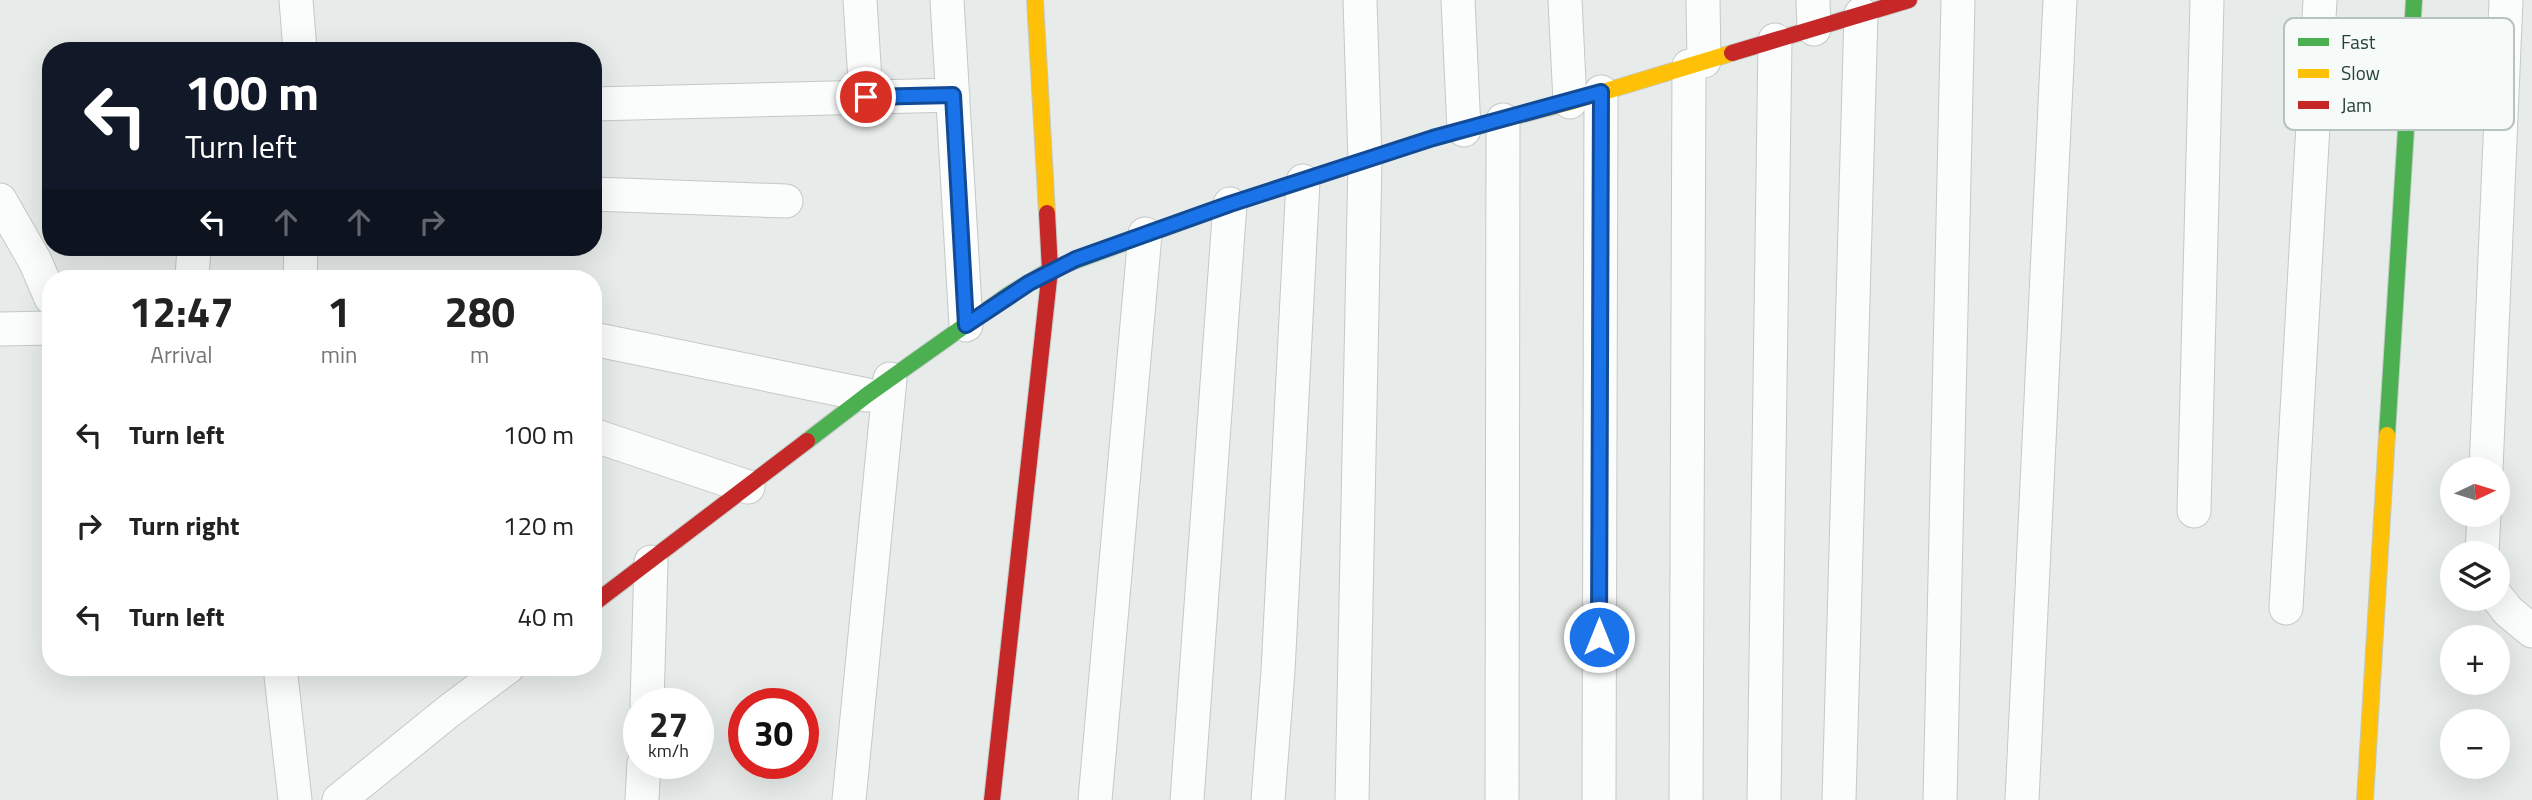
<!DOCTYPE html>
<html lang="en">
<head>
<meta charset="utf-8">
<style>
  :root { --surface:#fff; --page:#f2f2f2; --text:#222; --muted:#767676 }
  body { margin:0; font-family:"Titillium Web",sans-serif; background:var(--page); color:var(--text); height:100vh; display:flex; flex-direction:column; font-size:26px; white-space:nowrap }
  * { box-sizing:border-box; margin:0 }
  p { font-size:23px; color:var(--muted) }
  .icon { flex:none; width:38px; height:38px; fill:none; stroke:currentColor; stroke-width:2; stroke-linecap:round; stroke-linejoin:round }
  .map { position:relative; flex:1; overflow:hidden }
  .side { position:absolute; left:42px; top:270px; width:560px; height:406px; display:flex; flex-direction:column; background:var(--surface); border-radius:28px; box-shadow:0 7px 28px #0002 }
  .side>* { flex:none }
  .top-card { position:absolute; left:42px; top:42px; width:560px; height:214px; border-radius:28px; box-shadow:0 7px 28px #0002; background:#111827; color:#fff; overflow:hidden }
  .needle { width:46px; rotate:86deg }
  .buttons { position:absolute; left:2440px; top:457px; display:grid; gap:14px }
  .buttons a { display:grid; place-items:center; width:70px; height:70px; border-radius:50%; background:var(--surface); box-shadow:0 7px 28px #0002; font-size:35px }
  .speed { position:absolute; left:623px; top:688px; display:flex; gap:14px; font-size:35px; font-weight:700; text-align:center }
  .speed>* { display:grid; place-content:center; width:91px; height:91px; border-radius:50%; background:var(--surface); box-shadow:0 7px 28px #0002; line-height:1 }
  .speed small { font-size:18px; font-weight:400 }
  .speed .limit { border:10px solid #d22; background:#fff; color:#111 }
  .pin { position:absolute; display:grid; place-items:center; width:60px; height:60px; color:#fff; margin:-30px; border:4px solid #fff; border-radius:50%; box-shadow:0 2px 7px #0007 }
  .me { position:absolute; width:77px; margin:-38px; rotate:0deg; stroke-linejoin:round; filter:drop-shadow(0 0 5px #0008) }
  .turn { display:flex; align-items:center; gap:24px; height:147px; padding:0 28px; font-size:32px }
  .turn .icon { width:91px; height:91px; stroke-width:2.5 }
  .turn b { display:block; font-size:49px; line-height:60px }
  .lanes { display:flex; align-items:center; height:66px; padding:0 28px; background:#0003; justify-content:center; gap:35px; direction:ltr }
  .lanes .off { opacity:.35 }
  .eta { display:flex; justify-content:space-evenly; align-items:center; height:119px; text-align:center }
  .eta b { font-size:42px; font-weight:700; line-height:49px }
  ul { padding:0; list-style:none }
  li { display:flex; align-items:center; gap:21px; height:91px; padding:0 28px }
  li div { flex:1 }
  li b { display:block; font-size:26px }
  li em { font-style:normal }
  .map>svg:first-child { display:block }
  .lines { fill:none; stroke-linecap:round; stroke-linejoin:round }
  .street-casing { stroke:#c4c9c7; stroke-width:35 }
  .fast-casing { stroke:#c3cac7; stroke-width:18 }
  .slow-casing { stroke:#c3cac7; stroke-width:18 }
  .jam-casing { stroke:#c3cac7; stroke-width:18 }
  .street { stroke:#fbfcfc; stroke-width:33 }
  .fast { stroke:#4caf50; stroke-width:16 }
  .slow { stroke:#ffc107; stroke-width:16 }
  .jam { stroke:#c62828; stroke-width:16 }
  .route-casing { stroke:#114b97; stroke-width:18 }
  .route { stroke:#1a73e8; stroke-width:12 }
  .key { fill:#f6fbf9; stroke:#b7c3c0; stroke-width:2 }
  .key-label { font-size:19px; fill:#24413a }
</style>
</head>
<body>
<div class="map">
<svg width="2532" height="800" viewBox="0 0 2532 800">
  <rect width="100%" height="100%" fill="#e7ecea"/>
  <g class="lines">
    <defs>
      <path id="street" d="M 296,0 L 300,51
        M 860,0 L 866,97
        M 947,0 L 966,325
        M 1458,0 L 1464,130
        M 1565,0 L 1570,102
        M 1703,0 L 1704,61
        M 1813,0 L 1814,29
        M 593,104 L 953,95
        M 593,194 L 786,201
        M 0,200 L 35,261 L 51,298
        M 192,278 L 194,247
        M 300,278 L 301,247
        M 0,329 L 51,328
        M 593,339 L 867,395
        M 593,435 L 748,487
        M 2486,469 L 2506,0
        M 2194,511 L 2207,0
        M 2482,553 L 2484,514
        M 2497,597 L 2508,611 L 2532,631
        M 2286,608 L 2320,0
        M 280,667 L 295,800
        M 647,704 L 651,562
        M 339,800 L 449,711 L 508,667
        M 642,800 L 644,763
        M 849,800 L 890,379
        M 1095,800 L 1145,234
        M 1187,800 L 1230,204
        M 1268,800 L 1278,671 L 1303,181
        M 1352,800 L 1365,160 L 1360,0
        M 1502,800 L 1503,120
        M 1599,800 L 1601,92
        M 1686,800 L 1689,66
        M 1764,800 L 1775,40
        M 1839,800 L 1861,14
        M 1940,800 L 1958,0
        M 2022,800 L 2060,0"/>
      <path id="fast" d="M 2387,435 L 2414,0
        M 807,441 L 867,395 L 1008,295 L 1050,270 L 1230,204 L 1317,176"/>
      <path id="slow" d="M 1035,0 L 1047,213
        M 1317,176 L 1432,138 L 1570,102 L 1732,53
        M 2365,800 L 2387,435"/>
      <path id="jam" d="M 1732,53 L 1909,0
        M 593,604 L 807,441
        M 992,800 L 1050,270 L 1047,213"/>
    </defs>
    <use href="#street" class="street-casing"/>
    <use href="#fast" class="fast-casing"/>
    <use href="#slow" class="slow-casing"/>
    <use href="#jam" class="jam-casing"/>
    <use href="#street" class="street"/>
    <use href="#fast" class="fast"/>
    <use href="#slow" class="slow"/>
    <use href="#jam" class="jam"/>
  </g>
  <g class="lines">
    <defs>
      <path id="route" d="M 866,97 L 953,95 L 966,325 L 1029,283 L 1076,259 L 1230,204 L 1433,138 L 1601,92 L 1599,637"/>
    </defs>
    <use href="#route" class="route-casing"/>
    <use href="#route" class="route"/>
  </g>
  <rect x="2284" y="18" width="230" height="112" rx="10" class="key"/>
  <rect x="2298" y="38" width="31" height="8" fill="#4caf50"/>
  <rect x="2298" y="69" width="31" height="9" fill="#ffc107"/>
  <rect x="2298" y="101" width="31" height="8" fill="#c62828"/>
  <g class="key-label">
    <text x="2341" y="49">Fast</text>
    <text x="2341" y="80">Slow</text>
    <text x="2341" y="112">Jam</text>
  </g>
</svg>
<div class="buttons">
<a><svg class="needle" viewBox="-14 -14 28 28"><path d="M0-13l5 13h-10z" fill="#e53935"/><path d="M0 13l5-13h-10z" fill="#767676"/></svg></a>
<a><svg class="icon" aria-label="layers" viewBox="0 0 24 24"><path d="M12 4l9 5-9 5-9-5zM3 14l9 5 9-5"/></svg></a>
<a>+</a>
<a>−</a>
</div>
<div class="speed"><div>27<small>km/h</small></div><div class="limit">30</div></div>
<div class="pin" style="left:866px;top:97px;background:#d93025"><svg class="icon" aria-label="arrive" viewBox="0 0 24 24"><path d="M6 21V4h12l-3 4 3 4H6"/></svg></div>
<svg class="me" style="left:1599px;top:637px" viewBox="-20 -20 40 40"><circle r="17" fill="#1a73e8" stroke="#fff" stroke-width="3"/><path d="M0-11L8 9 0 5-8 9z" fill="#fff"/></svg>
<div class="top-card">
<div class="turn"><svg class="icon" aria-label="left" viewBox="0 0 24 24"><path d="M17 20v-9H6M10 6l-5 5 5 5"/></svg><div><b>100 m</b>Turn left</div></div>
<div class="lanes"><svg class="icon" aria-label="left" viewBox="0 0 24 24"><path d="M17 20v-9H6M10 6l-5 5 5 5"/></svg><svg class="icon off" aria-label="ahead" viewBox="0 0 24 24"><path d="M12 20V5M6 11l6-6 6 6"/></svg><svg class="icon off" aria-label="ahead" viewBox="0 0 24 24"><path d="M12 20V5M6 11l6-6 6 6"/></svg><svg class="icon off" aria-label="right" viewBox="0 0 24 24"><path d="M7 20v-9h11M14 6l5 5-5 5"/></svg></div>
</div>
<section class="side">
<div class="eta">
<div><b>12:47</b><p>Arrival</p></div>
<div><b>1</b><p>min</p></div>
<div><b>280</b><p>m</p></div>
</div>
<ul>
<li><svg class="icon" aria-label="left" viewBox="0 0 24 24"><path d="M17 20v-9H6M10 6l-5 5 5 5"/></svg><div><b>Turn left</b></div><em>100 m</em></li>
<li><svg class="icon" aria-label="right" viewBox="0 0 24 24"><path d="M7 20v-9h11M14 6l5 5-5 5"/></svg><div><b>Turn right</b></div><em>120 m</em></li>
<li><svg class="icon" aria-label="left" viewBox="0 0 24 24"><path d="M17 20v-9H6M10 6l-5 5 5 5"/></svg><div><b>Turn left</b></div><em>40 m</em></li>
</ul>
</section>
</div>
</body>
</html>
